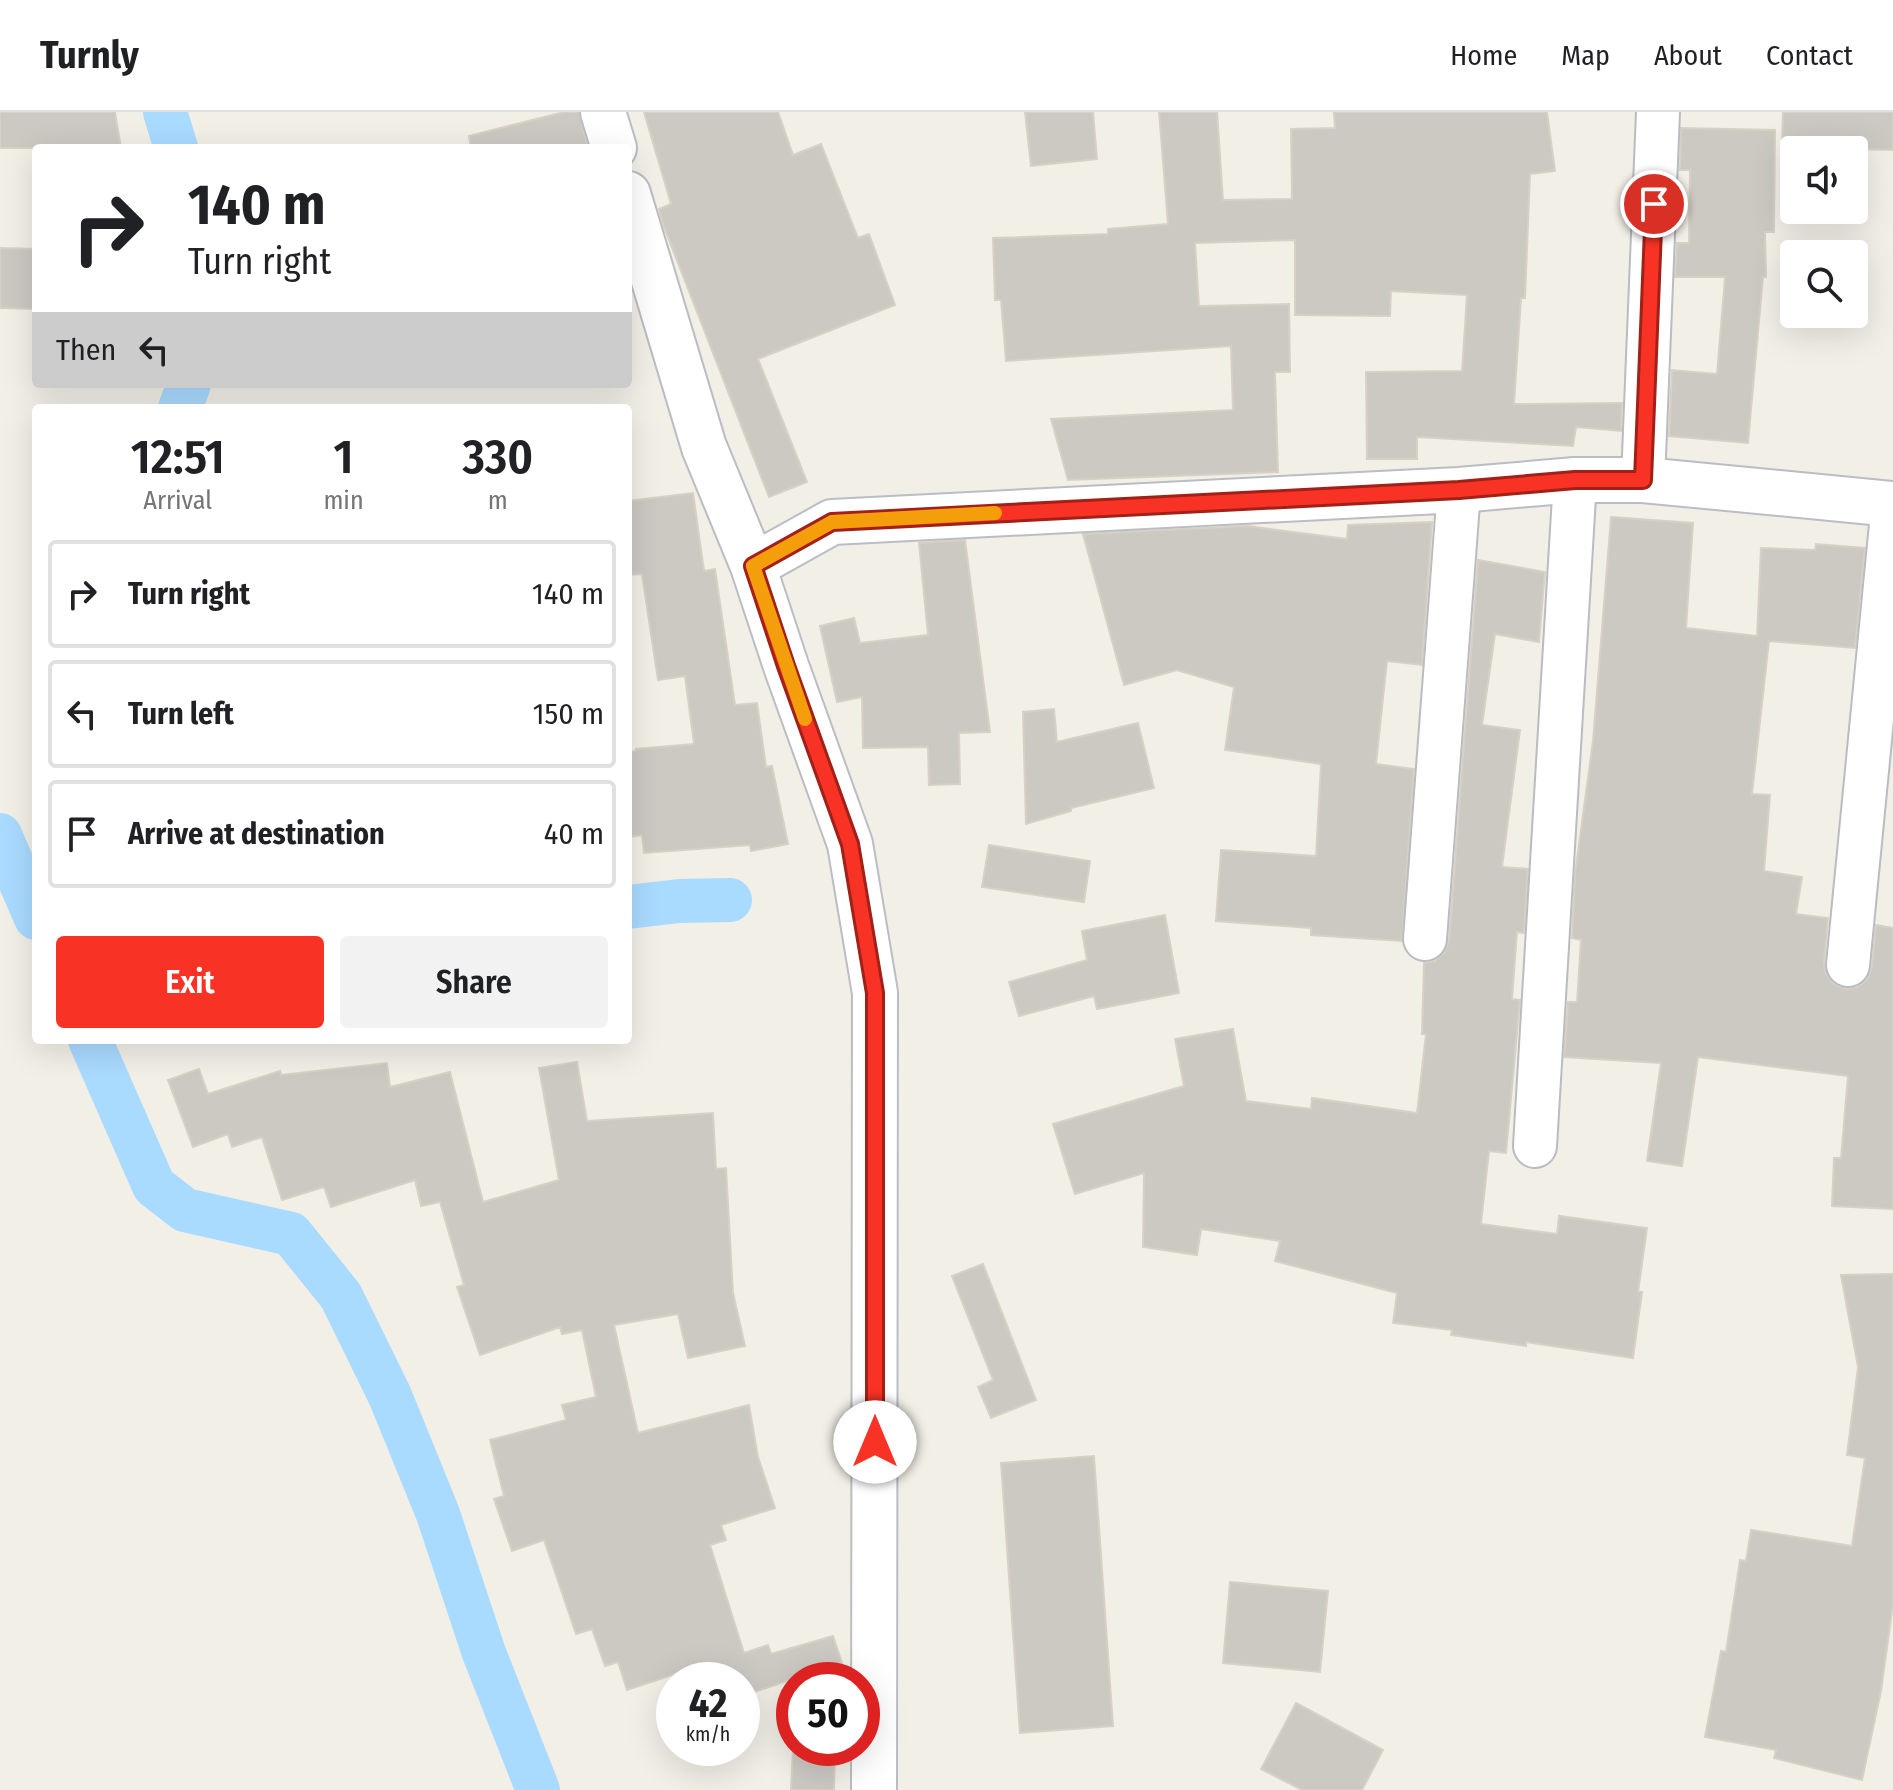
<!DOCTYPE html>
<html lang="en">
<head>
<meta charset="utf-8">
<style>
  :root { --surface:#fff; --page:#f2f2f2; --text:#202124; --muted:#757577; --line:#e0e0e0; --accent:#f83325 }
  body { margin:0; font-family:"Fira Sans Condensed",sans-serif; background:var(--page); color:var(--text); height:100vh; display:flex; flex-direction:column; font-size:30px; white-space:nowrap }
  * { box-sizing:border-box; margin:0 }
  p { font-size:26px; color:var(--muted) }
  .icon { flex:none; width:44px; height:44px; fill:none; stroke:currentColor; stroke-width:2; stroke-linecap:round; stroke-linejoin:round }
  .map { position:relative; flex:1; overflow:hidden }
  .sheet { position:absolute; left:32px; top:292px; width:600px; height:640px; display:flex; flex-direction:column; background:var(--surface); border-radius:8px; box-shadow:0 8px 32px #0002 }
  .sheet>* { flex:none }
  .top-card { position:absolute; left:32px; top:32px; width:600px; height:244px; border-radius:8px; box-shadow:0 8px 32px #0002; background:#fff; color:var(--text); overflow:hidden }
  .buttons { position:absolute; left:1780px; top:24px; display:grid; gap:16px }
  .buttons a { display:grid; place-items:center; width:88px; height:88px; border-radius:8px; background:var(--surface); box-shadow:0 8px 32px #0002; font-size:40px }
  .speed { position:absolute; left:656px; top:1550px; display:flex; gap:16px; font-size:40px; font-weight:700; text-align:center }
  .speed>* { display:grid; place-content:center; width:104px; height:104px; border-radius:50%; background:var(--surface); box-shadow:0 8px 32px #0002; line-height:1 }
  .speed small { font-size:20px; font-weight:400 }
  .speed .limit { border:12px solid #d22; background:#fff; color:#111 }
  .pin { position:absolute; display:grid; place-items:center; width:68px; height:68px; color:#fff; margin:-34px; border:4px solid #fff; border-radius:50%; box-shadow:0 2px 8px #0007 }
  .me { position:absolute; width:88px; margin:-44px; rotate:0deg; stroke-linejoin:round; filter:drop-shadow(0 0 6px #0008) }
  .turn { display:flex; align-items:center; gap:28px; height:168px; padding:0 24px; font-size:36px }
  .turn .icon { width:104px; height:104px; stroke-width:2.5 }
  .turn b { display:block; font-size:56px; line-height:68px }
  .then { display:flex; align-items:center; height:76px; padding:0 24px; background:#0003; gap:16px; font-size:30px }
  .eta { display:flex; justify-content:space-evenly; align-items:center; height:136px; text-align:center }
  .eta b { font-size:48px; font-weight:600; line-height:56px }
  .cta { display:flex; gap:16px; margin-top:auto; padding:16px 24px }
  .cta a { flex:1; height:92px; border-radius:8px; background:var(--accent); color:#fff; font-size:32px; font-weight:600; line-height:92px; text-align:center }
  .cta a+a { background:var(--page); color:var(--text) }
  ul { padding:0; list-style:none }
  li { display:flex; align-items:center; gap:24px; height:108px; margin:0 16px 12px; padding:0 8px; border:4px solid var(--line); border-radius:8px }
  li div { flex:1 }
  li b { display:block; font-size:30px }
  li em { font-style:normal }
  header { display:flex; align-items:center; gap:48px; box-sizing:border-box; height:112px; padding:0 40px; background:var(--surface); border-bottom:2px solid var(--line) }
  header strong { font-size:38px }
  nav { display:flex; gap:44px; margin-inline-start:auto; font-size:28px }
  .map>svg:first-child { display:block }
  .lines { fill:none; stroke-linecap:round; stroke-linejoin:round }
  .canal { stroke:#a9daff; stroke-width:44 }
  .building { fill:#ccc9c3; stroke:#d7d1c4; stroke-width:2 }
  .street-casing { stroke:#b9bcc1; stroke-width:46 }
  .secondary-casing { stroke:#babdc3; stroke-width:48 }
  .street { stroke:#fff; stroke-width:42 }
  .secondary { stroke:#fff; stroke-width:44 }
  .route-casing { stroke:#a12118; stroke-width:20 }
  .route { stroke:#f83325; stroke-width:14 }
  .slow { stroke:#f59e0b; stroke-width:14 }
</style>
</head>
<body>
<header>
<strong>Turnly</strong>
<nav><a>Home</a><a>Map</a><a>About</a><a>Contact</a></nav>
</header>
<div class="map">
<svg width="1893" height="1678" viewBox="0 0 1893 1678">
  <rect width="100%" height="100%" fill="#f1efe6"/>
  <g class="lines">
    <path class="canal" d="M 165,0 L 176,36
      M 180,296 L 189,272
      M 0,723 L 36,806
      M 628,795 L 679,789 L 730,788
      M 90,928 L 154,1074 L 185,1098 L 291,1122 L 341,1184 L 390,1284 L 438,1402 L 484,1541 L 538,1678"/>
  </g>
  <path class="building" d="M 0,0 L 115,0 L 121,36 L 0,36 Z
    M 564,0 L 579,0 L 588,36 L 471,36 L 469,24 Z
    M 644,0 L 778,0 L 793,43 L 821,32 L 858,126 L 869,122 L 895,193 L 758,247 L 807,370 L 769,385 L 664,115 L 659,97 L 671,92 Z
    M 1025,0 L 1093,0 L 1097,47 L 1031,54 Z
    M 1159,0 L 1217,0 L 1223,88 L 1292,87 L 1291,17 L 1335,16 L 1334,0 L 1547,0 L 1555,59 L 1530,62 L 1525,186 L 1521,186 L 1514,292 L 1622,291 L 1621,319 L 1576,315 L 1573,334 L 1417,325 L 1417,347 L 1367,347 L 1366,260 L 1462,259 L 1467,183 L 1391,179 L 1390,204 L 1295,203 L 1295,128 L 1195,131 L 1199,194 L 1289,192 L 1290,260 L 1275,260 L 1278,360 L 1068,368 L 1051,307 L 1233,298 L 1231,234 L 1006,249 L 1001,188 L 995,188 L 993,126 L 1108,122 L 1108,117 L 1168,112 Z
    M 1783,0 L 1893,0 L 1893,38 L 1782,35 Z
    M 1681,16 L 1775,18 L 1774,120 L 1765,120 L 1766,165 L 1763,165 L 1748,331 L 1669,324 L 1672,258 L 1717,262 L 1725,165 L 1675,165 L 1677,131 L 1689,131 L 1690,58 L 1680,58 Z
    M 0,136 L 36,137 L 36,197 L 0,196 Z
    M 693,381 L 704,459 L 715,457 L 735,593 L 757,591 L 766,655 L 772,654 L 788,732 L 751,739 L 750,733 L 644,741 L 642,723 L 628,725 L 628,640 L 636,639 L 636,637 L 694,632 L 685,564 L 658,568 L 642,462 L 628,463 L 628,389 Z
    M 1611,405 L 1693,411 L 1686,516 L 1757,524 L 1761,436 L 1815,438 L 1816,432 L 1865,436 L 1855,536 L 1769,529 L 1752,682 L 1770,683 L 1764,759 L 1802,765 L 1796,802 L 1828,806 L 1824,851 L 1826,862 L 1833,872 L 1846,877 L 1857,875 L 1867,868 L 1872,855 L 1876,813 L 1893,816 L 1893,1097 L 1832,1094 L 1834,1046 L 1841,1046 L 1848,964 L 1698,945 L 1682,1054 L 1647,1049 L 1661,951 L 1564,945 L 1568,890 L 1577,890 L 1581,828 L 1572,826 L 1575,762 L 1593,629 Z
    M 1432,410 L 1422,553 L 1387,549 L 1376,652 L 1414,657 L 1402,829 L 1311,823 L 1311,816 L 1216,809 L 1221,738 L 1316,744 L 1321,652 L 1225,638 L 1234,575 L 1177,558 L 1124,573 L 1083,422 L 1248,414 L 1347,427 L 1348,413 Z
    M 965,428 L 990,620 L 959,621 L 960,672 L 929,673 L 928,635 L 863,636 L 862,585 L 837,590 L 820,514 L 854,506 L 860,531 L 928,523 L 919,431 Z
    M 1478,448 L 1545,460 L 1539,530 L 1495,522 L 1482,613 L 1520,618 L 1502,755 L 1528,757 L 1524,821 L 1517,820 L 1512,887 L 1520,888 L 1506,1041 L 1489,1039 L 1481,1112 L 1557,1122 L 1559,1104 L 1647,1116 L 1638,1180 L 1642,1180 L 1633,1246 L 1526,1230 L 1526,1234 L 1451,1223 L 1452,1218 L 1393,1211 L 1397,1181 L 1275,1149 L 1280,1129 L 1201,1117 L 1197,1143 L 1143,1135 L 1144,1061 L 1075,1082 L 1053,1012 L 1184,974 L 1175,927 L 1233,917 L 1246,989 L 1311,997 L 1312,986 L 1417,1001 L 1426,922 L 1422,922 L 1424,851 L 1435,849 L 1444,841 L 1449,829 Z
    M 1054,597 L 1057,630 L 1138,611 L 1154,676 L 1071,696 L 1071,699 L 1026,712 L 1023,600 Z
    M 989,733 L 1090,749 L 1084,790 L 982,775 Z
    M 1165,803 L 1179,881 L 1097,897 L 1094,884 L 1019,904 L 1009,870 L 1087,848 L 1082,819 Z
    M 577,950 L 587,1009 L 713,1001 L 716,1057 L 726,1056 L 733,1181 L 745,1234 L 688,1246 L 678,1202 L 614,1213 L 638,1321 L 749,1293 L 758,1345 L 775,1396 L 721,1413 L 726,1428 L 710,1433 L 744,1541 L 768,1533 L 771,1542 L 833,1524 L 842,1551 L 832,1554 L 836,1568 L 790,1568 L 742,1584 L 742,1568 L 681,1568 L 680,1562 L 684,1559 L 627,1578 L 618,1550 L 605,1554 L 592,1517 L 576,1522 L 544,1428 L 512,1439 L 494,1387 L 504,1384 L 490,1328 L 566,1308 L 562,1293 L 596,1285 L 582,1218 L 562,1222 L 560,1215 L 480,1243 L 457,1175 L 464,1173 L 440,1090 L 421,1094 L 415,1068 L 331,1095 L 324,1075 L 282,1088 L 262,1025 L 232,1035 L 228,1022 L 193,1035 L 168,968 L 199,957 L 208,982 L 280,959 L 281,963 L 387,951 L 390,975 L 450,960 L 483,1090 L 559,1068 L 539,956 Z
    M 983,1152 L 1036,1288 L 991,1306 L 978,1275 L 993,1268 L 952,1164 Z
    M 1893,1162 L 1893,1492 L 1881,1579 L 1862,1668 L 1774,1646 L 1776,1638 L 1705,1625 L 1721,1539 L 1726,1540 L 1740,1448 L 1746,1449 L 1751,1418 L 1852,1434 L 1865,1346 L 1847,1343 L 1858,1255 L 1841,1163 Z
    M 1094,1344 L 1113,1614 L 1020,1621 L 1001,1351 Z
    M 1230,1470 L 1328,1479 L 1320,1560 L 1223,1551 Z
    M 1296,1591 L 1383,1638 L 1362,1678 L 1302,1678 L 1261,1657 Z
    M 793,1637 L 835,1639 L 834,1678 L 791,1678 Z"/>
  <g class="lines">
    <defs>
      <path id="street" d="M 1643,368 L 1658,0
        M 1425,827 L 1459,378
        M 1848,853 L 1893,392
        M 1535,1034 L 1575,368"/>
      <path id="secondary" d="M 603,0 L 614,36
        M 628,82 L 704,335 L 753,454 L 786,554 L 850,732 L 875,881 L 874,1678
        M 753,454 L 832,410 L 1459,378 L 1575,368 L 1643,368 L 1893,392"/>
    </defs>
    <use href="#street" class="street-casing"/>
    <use href="#secondary" class="secondary-casing"/>
    <use href="#street" class="street"/>
    <use href="#secondary" class="secondary"/>
  </g>
  <g class="lines">
    <defs>
      <path id="route" d="M 875,1330 L 875,881 L 850,732 L 786,554 L 753,454 L 832,410 L 1459,378 L 1575,368 L 1643,368 L 1654,92"/>
    </defs>
    <use href="#route" class="route-casing"/>
    <use href="#route" class="route"/>
    <path class="slow" d="M 805,607 L 753,454 L 832,410 L 995,401"/>
  </g>
</svg>
<div class="buttons">
<a><svg class="icon" aria-label="sound" viewBox="0 0 24 24"><path d="M4 9h4l5-4v14l-5-4H4zM17 9q2 3 0 6"/></svg></a>
<a><svg class="icon" aria-label="search" viewBox="0 0 24 24"><circle cx="10" cy="10" r="6"/><path d="M15 15l6 6"/></svg></a>
</div>
<div class="speed"><div>42<small>km/h</small></div><div class="limit">50</div></div>
<div class="pin" style="left:1654px;top:92px;background:#d93025"><svg class="icon" aria-label="arrive" viewBox="0 0 24 24"><path d="M6 21V4h12l-3 4 3 4H6"/></svg></div>
<svg class="me" style="left:875px;top:1330px" viewBox="-20 -20 40 40"><circle r="19" fill="#fff"/><path d="M0-13L10 11 0 6-10 11z" fill="#f83325"/></svg>
<div class="top-card">
<div class="turn"><svg class="icon" aria-label="right" viewBox="0 0 24 24"><path d="M7 20v-9h11M14 6l5 5-5 5"/></svg><div><b>140 m</b>Turn right</div></div>
<div class="then">Then<svg class="icon" aria-label="left" viewBox="0 0 24 24"><path d="M17 20v-9H6M10 6l-5 5 5 5"/></svg></div>
</div>
<section class="sheet">
<div class="eta">
<div><b>12:51</b><p>Arrival</p></div>
<div><b>1</b><p>min</p></div>
<div><b>330</b><p>m</p></div>
</div>
<ul>
<li><svg class="icon" aria-label="right" viewBox="0 0 24 24"><path d="M7 20v-9h11M14 6l5 5-5 5"/></svg><div><b>Turn right</b></div><em>140 m</em></li>
<li><svg class="icon" aria-label="left" viewBox="0 0 24 24"><path d="M17 20v-9H6M10 6l-5 5 5 5"/></svg><div><b>Turn left</b></div><em>150 m</em></li>
<li><svg class="icon" aria-label="arrive" viewBox="0 0 24 24"><path d="M6 21V4h12l-3 4 3 4H6"/></svg><div><b>Arrive at destination</b></div><em>40 m</em></li>
</ul>
<div class="cta"><a>Exit</a><a>Share</a></div>
</section>
</div>
</body>
</html>
